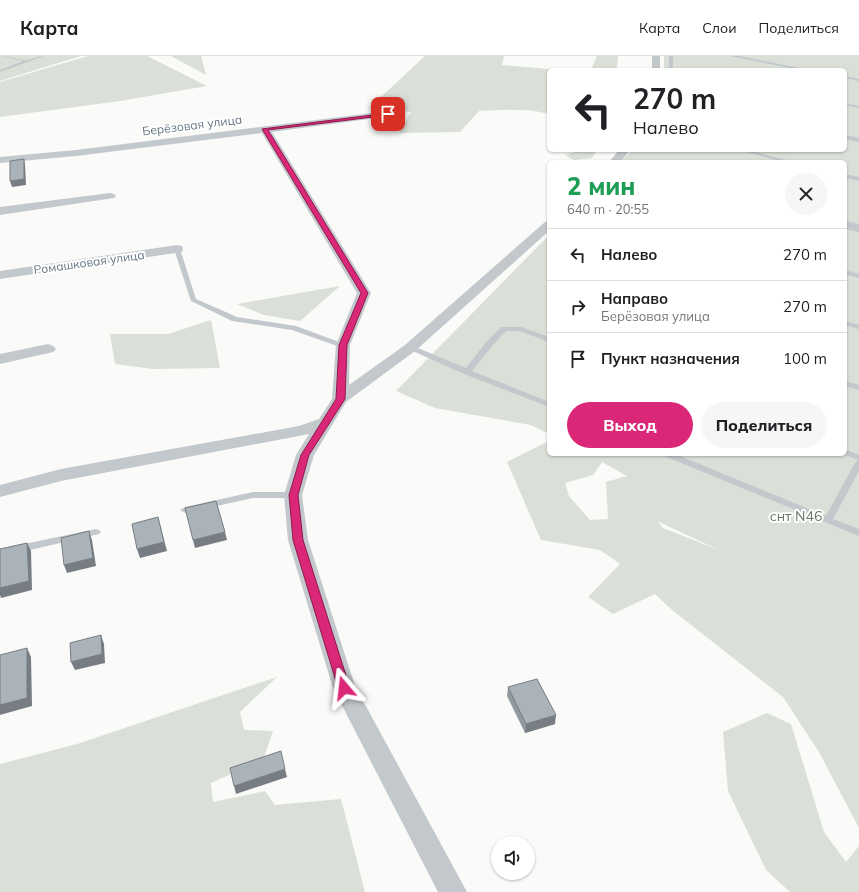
<!DOCTYPE html>
<html lang="ru">
<head>
<meta charset="utf-8">
<style>
  :root { --surface:#fff; --page:#f6f6f6; --text:#202124; --muted:#757577; --line:#e0e0e0; --accent:#db2777 }
  body { margin:0; font-family:Mulish,sans-serif; background:var(--page); color:var(--text); height:100vh; display:flex; flex-direction:column; font-size:15px; white-space:nowrap }
  * { box-sizing:border-box; margin:0 }
  p { font-size:13px; color:var(--muted) }
  .icon { flex:none; width:22px; height:22px; fill:none; stroke:currentColor; stroke-width:2; stroke-linecap:round; stroke-linejoin:round }
  .map { position:relative; flex:1; overflow:hidden }
  .panel { position:absolute; left:547px; top:104px; width:300px; height:296px; display:flex; flex-direction:column; background:var(--surface); border-radius:6px; box-shadow:0 1px 3px #0004 }
  .panel>* { flex:none }
  .top-card { position:absolute; left:547px; top:12px; width:300px; height:84px; border-radius:6px; box-shadow:0 1px 3px #0004; background:#fff; color:var(--text); overflow:hidden }
  .tools { position:absolute; left:491px; top:780px; display:grid; gap:8px }
  .tools a { display:grid; place-items:center; width:44px; height:44px; border-radius:50%; background:var(--surface); box-shadow:0 1px 3px #0004; font-size:20px }
  .pin { position:absolute; display:grid; place-items:center; width:34px; height:34px; color:#fff; margin:-17px; border-radius:8px; box-shadow:0 2px 6px #0006 }
  .me { position:absolute; width:44px; margin:-22px; rotate:343deg; stroke-linejoin:round; filter:drop-shadow(0 0 3px #0008) }
  .turn { display:flex; align-items:center; gap:14px; height:84px; padding:0 20px; font-size:18px }
  .turn .icon { width:52px; height:52px; stroke-width:2.5 }
  .turn b { display:block; font-size:28px; line-height:34px }
  .round { display:grid; place-items:center; flex:none; width:42px; height:42px; border-radius:21px; background:var(--page) }
  .head { display:flex; align-items:center; justify-content:space-between; height:68px; padding:0 20px }
  h1 { font-size:24px; font-weight:800; line-height:30px; color:#1e9e55 }
  .action { display:flex; gap:8px; margin-top:auto; padding:8px 20px }
  .action a { flex:1; height:46px; border-radius:24px; background:var(--accent); color:#fff; font-size:16px; font-weight:800; line-height:46px; text-align:center }
  .action a+a { background:var(--page); color:var(--text) }
  ul { padding:0; list-style:none }
  li { display:flex; align-items:center; gap:12px; height:52px; padding:0 20px; border-top:1px solid var(--line) }
  li div { flex:1 }
  li b { display:block; font-size:15px }
  li em { font-style:normal }
  header { display:flex; align-items:center; gap:24px; box-sizing:border-box; height:56px; padding:0 20px; background:var(--surface); border-bottom:1px solid var(--line) }
  header strong { font-size:19px }
  nav { display:flex; gap:22px; margin-inline-start:auto; font-size:14px }
  .map>svg:first-child { display:block }
  .green { fill:#dadfd7; fill-rule:evenodd }
  .lines { fill:none; stroke-linecap:round; stroke-linejoin:round }
  .service { fill:#c3c8cc; fill-rule:evenodd }
  .minor { fill:#c3c8cc; fill-rule:evenodd }
  .wall { fill:#929a9f }
  .shaded-wall { fill:#777d82 }
  .building { fill:#aab3b9; stroke:#777d82 }
  .route { fill:#db2777; stroke:#8e194d }
  .labels { text-anchor:middle; dominant-baseline:central; stroke-width:4; stroke-linejoin:round; paint-order:stroke }
  .far-street-label { font-size:12px; fill:#657683; stroke:#fff }
  .park-label { font-size:14px; fill:#687a64; stroke:#fff }
</style>
</head>
<body>
<header>
<strong>Карта</strong>
<nav><a>Карта</a><a>Слои</a><a>Поделиться</a></nav>
</header>
<div class="map">
<svg width="859" height="836" viewBox="0 0 859 836">
  <rect width="100%" height="100%" fill="#fafaf8"/>
  <path class="green" d="M 0,0 L 81,0 L 0,25 Z
    M 88,0 L 147,0 L 207,30 L 120,45 L 0,61 L 0,26 Z
    M 171,0 L 201,0 L 206,19 Z
    M 425,0 L 504,0 L 502,9 L 561,14 L 549,14 L 549,58 C 527,52 502,54 479,55 L 460,76 L 399,77 L 411,56 L 369,52 Z
    M 597,0 L 618,0 L 617,12 L 614,14 L 591,14 Z
    M 664,0 L 859,0 L 859,772 L 819,696 L 783,641 L 672,554 L 655,538 L 613,558 L 588,541 L 620,508 L 600,494 L 541,484 L 507,406 L 549,385 L 549,398 L 845,398 L 845,106 L 619,106 L 633,94 L 845,94 L 845,14 L 664,14 ZM 602,406 L 627,420 L 606,426 L 608,463 L 590,464 L 569,440 L 565,427 L 593,419 ZM 658,466 L 659,466 L 721,495 L 663,472 Z
    M 576,94 L 597,94 L 592,102 L 574,104 L 565,99 L 576,96 Z
    M 549,179 L 549,378 L 531,369 L 435,352 L 396,335 Z
    M 340,230 L 300,265 L 264,259 L 237,248 Z
    M 211,264 L 220,312 L 153,313 L 115,308 L 110,278 L 168,278 Z
    M 277,621 L 240,656 L 244,674 L 273,675 L 263,704 L 211,727 L 213,746 L 265,735 L 275,749 L 341,743 L 365,836 L 0,836 L 0,708 L 77,688 Z
    M 767,657 L 791,668 L 824,776 L 846,806 L 859,790 L 859,836 L 790,836 L 766,814 L 728,735 L 723,676 Z"/>
  <g class="lines">
    <path class="service" d="M 2,0 C 10,0 20,5 28,4 C 34,3 38,0 44,0 L 0,16 L 0,14 L 23,5 Z
      M 669,0 L 673,0 L 673,14 L 669,14 Z
      M 730,0 L 739,0 L 809,14 L 800,14 Z
      M 845,20 L 859,23 L 859,25 L 845,22 Z
      M 845,47 L 859,50 L 859,52 L 845,49 Z
      M 845,79 L 859,82 L 859,86 L 845,83 Z
      M 739,94 L 748,94 L 793,106 L 784,106 Z
      M 845,118 L 859,121 L 859,125 L 845,122 Z
      M 177,191 L 180,193 L 196,243 L 237,261 L 296,270 L 347,289 L 343,291 L 340,291 L 292,274 L 232,265 L 191,245 L 174,193 Z
      M 845,214 L 859,218 L 859,222 L 845,218 Z
      M 845,265 L 859,269 L 859,273 L 845,269 Z
      M 501,271 L 521,271 L 549,281 L 549,286 L 520,275 L 506,275 L 493,289 L 472,315 L 549,346 L 549,351 L 464,318 L 406,292 L 407,290 L 413,290 L 466,312 L 487,285 Z
      M 845,325 L 859,329 L 859,334 L 845,330 Z
      M 845,393 L 859,399 L 859,415 L 833,463 L 859,473 L 859,480 L 664,400 L 663,398 L 675,398 L 826,460 L 855,407 L 858,404 L 842,398 L 845,398 Z
      M 253,436 L 293,436 L 298,439 L 293,442 L 253,442 L 185,457 L 180,454 L 185,451 Z
      M 96,473 L 99,474 L 101,476 L 99,478 L 0,501 L 0,493 Z"/>
    <path class="minor" d="M 652,0 L 660,0 L 660,14 L 652,14 Z
      M 388,55 L 391,56 L 393,58 L 391,60 L 272,76 L 371,237 L 350,289 L 349,329 L 405,289 L 545,166 L 549,165 L 549,175 L 415,295 L 346,346 L 314,399 L 302,439 L 308,484 L 355,630 L 467,836 L 438,836 L 333,632 L 288,484 L 284,439 L 296,399 L 309,378 L 61,425 L 0,441 L 0,429 L 61,413 L 299,370 L 319,363 L 332,343 L 336,289 L 357,237 L 262,77 L 76,100 L 0,107 L 0,101 L 76,94 Z
      M 619,94 L 630,94 L 620,106 L 609,106 Z
      M 110,137 L 114,138 L 116,140 L 114,142 L 0,159 L 0,151 Z
      M 845,165 L 859,168 L 859,176 L 845,173 Z
      M 177,189 L 182,190 L 183,193 L 182,196 L 0,223 L 0,215 Z
      M 48,288 L 53,290 L 56,293 L 53,296 L 0,308 L 0,298 Z"/>
  </g>
  <path class="wall" d="M 508,631 L 555,668 L 525,677 L 507,640 Z"/>
  <path class="shaded-wall" d="M 24,103 L 25,109 L 26,129 L 12,131 L 10,125 Z
    M 158,461 L 167,495 L 140,502 L 137,493 Z
    M 89,475 L 92,484 L 96,510 L 67,517 L 64,509 Z
    M 225,476 L 227,484 L 195,492 L 193,484 Z
    M 27,487 L 31,495 L 32,534 L 1,542 L 0,539 L 0,532 Z
    M 101,579 L 104,588 L 105,607 L 75,614 L 71,606 Z
    M 27,592 L 31,601 L 32,650 L 0,659 L 0,649 Z
    M 556,659 L 555,668 L 525,677 L 526,668 Z
    M 285,713 L 287,721 L 236,738 L 234,730 Z"/>
  <path class="building" d="M 24,103 L 24,123 L 10,125 L 10,105 Z
    M 216,445 L 225,476 L 193,484 L 185,452 Z
    M 158,461 L 164,486 L 137,493 L 132,468 Z
    M 89,475 L 93,502 L 64,509 L 61,482 Z
    M 27,487 L 29,525 L 0,532 L 0,493 Z
    M 101,579 L 102,598 L 71,606 L 70,587 Z
    M 27,592 L 27,642 L 0,649 L 0,599 Z
    M 537,623 L 556,659 L 526,668 L 508,631 Z
    M 281,695 L 285,713 L 234,730 L 230,712 Z"/>
  <path class="route" d="M 388,57 L 389,59 L 268,74 L 368,237 L 347,289 L 345,343 L 309,399 L 298,439 L 303,484 L 350,632 L 348,636 L 344,637 L 340,636 L 338,632 L 293,484 L 289,439 L 301,399 L 336,343 L 339,289 L 361,237 L 262,73 Z"/>
  <g class="labels">
    <g class="far-street-label">
      <text transform="translate(192 69) rotate(-7)">Берёзовая улица</text>
      <text transform="translate(89 206) rotate(-8)">Ромашковая улица</text>
    </g>
    <g class="park-label">
      <text x="796" y="460">снт N46</text>
    </g>
  </g>
</svg>
<div class="tools">
<a><svg class="icon" aria-label="sound" viewBox="0 0 24 24"><path d="M4 9h4l5-4v14l-5-4H4zM17 9q2 3 0 6"/></svg></a>
</div>
<div class="pin" style="left:388px;top:58px;background:#d93025"><svg class="icon" aria-label="arrive" viewBox="0 0 24 24"><path d="M6 21V4h12l-3 4 3 4H6"/></svg></div>
<svg class="me" style="left:344px;top:632px" viewBox="-20 -20 40 40"><path d="M0-17L14 15 0 8-14 15z" fill="#db2777" stroke="#fff" stroke-width="4"/></svg>
<div class="top-card">
<div class="turn"><svg class="icon" aria-label="left" viewBox="0 0 24 24"><path d="M17 20v-9H6M10 6l-5 5 5 5"/></svg><div><b>270 m</b>Налево</div></div>
</div>
<section class="panel">
<div class="head"><div><h1>2 мин</h1><p>640 m · 20:55</p></div><a class="round"><svg class="icon" aria-label="close" viewBox="0 0 24 24"><path d="M6 6l12 12M18 6L6 18"/></svg></a></div>
<ul>
<li><svg class="icon" aria-label="left" viewBox="0 0 24 24"><path d="M17 20v-9H6M10 6l-5 5 5 5"/></svg><div><b>Налево</b></div><em>270 m</em></li>
<li><svg class="icon" aria-label="right" viewBox="0 0 24 24"><path d="M7 20v-9h11M14 6l5 5-5 5"/></svg><div><b>Направо</b><p>Берёзовая улица</p></div><em>270 m</em></li>
<li><svg class="icon" aria-label="arrive" viewBox="0 0 24 24"><path d="M6 21V4h12l-3 4 3 4H6"/></svg><div><b>Пункт назначения</b></div><em>100 m</em></li>
</ul>
<div class="action"><a>Выход</a><a>Поделиться</a></div>
</section>
</div>
</body>
</html>
